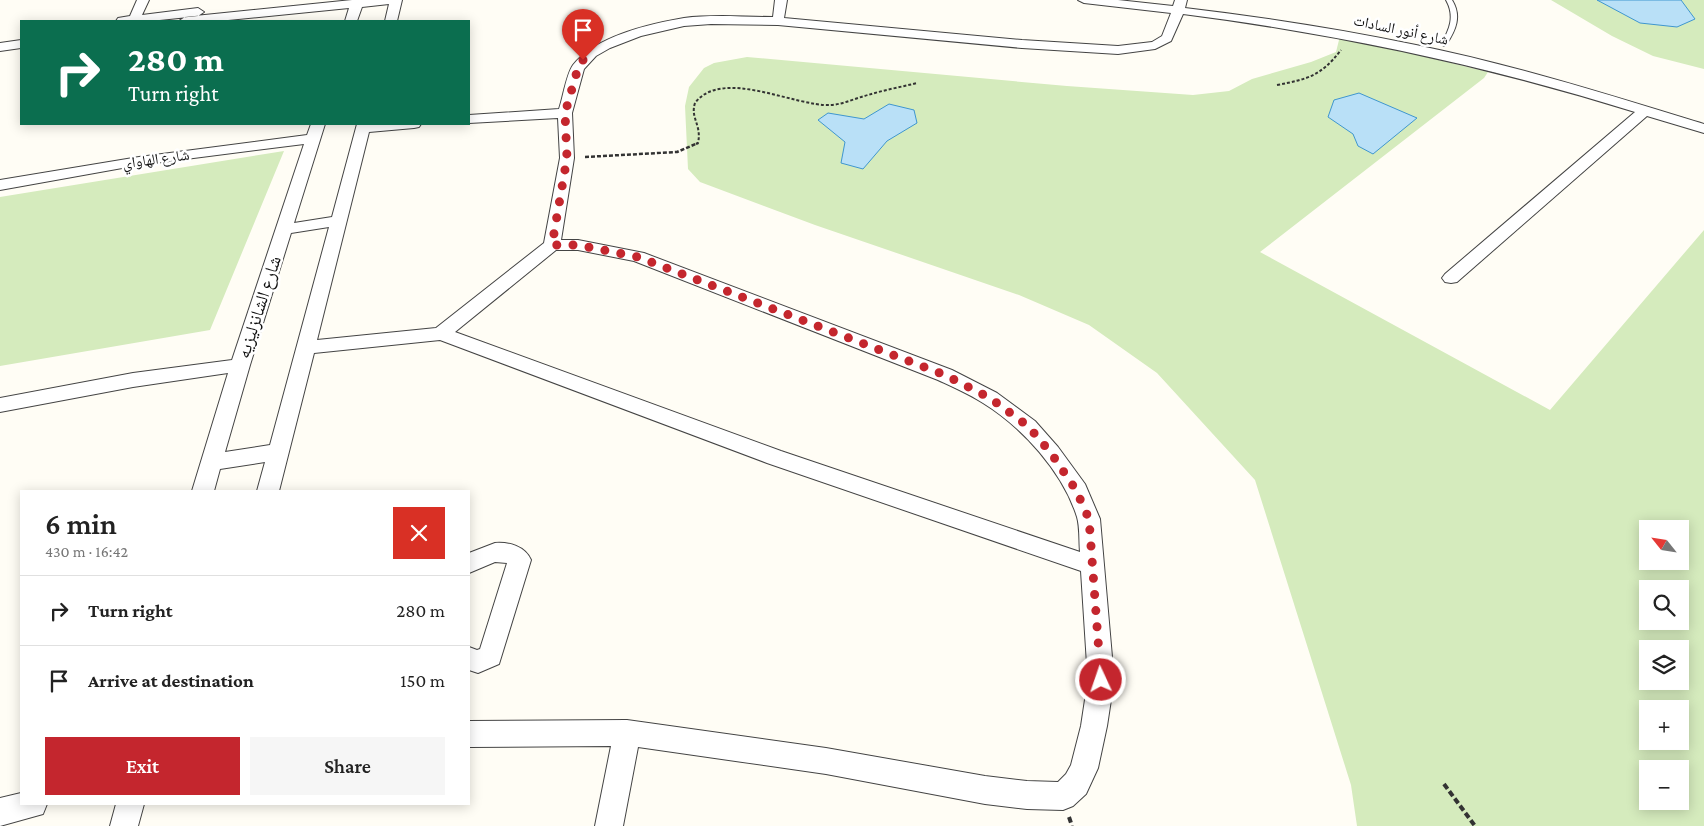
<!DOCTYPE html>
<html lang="en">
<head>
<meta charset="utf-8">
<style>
  :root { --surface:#fff; --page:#f6f6f6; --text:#222; --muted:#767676; --line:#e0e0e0; --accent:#c4262e }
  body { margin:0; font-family:"Crimson Pro","Noto Naskh Arabic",serif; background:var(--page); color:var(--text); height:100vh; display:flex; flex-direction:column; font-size:19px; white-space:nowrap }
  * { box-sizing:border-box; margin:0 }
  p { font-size:16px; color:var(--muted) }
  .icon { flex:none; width:28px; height:28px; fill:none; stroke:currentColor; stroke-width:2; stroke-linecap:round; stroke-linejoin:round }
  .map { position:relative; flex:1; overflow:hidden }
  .sheet { position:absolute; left:20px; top:490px; width:450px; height:315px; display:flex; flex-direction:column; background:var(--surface); border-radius:0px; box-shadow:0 2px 12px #0003 }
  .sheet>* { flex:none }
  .hud { position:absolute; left:20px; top:20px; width:450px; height:105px; border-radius:0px; box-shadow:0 2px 12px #0003; background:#0b6e4f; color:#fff; overflow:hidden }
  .needle { width:32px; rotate:300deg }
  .controls { position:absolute; left:1639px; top:520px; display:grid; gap:10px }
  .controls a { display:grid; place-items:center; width:50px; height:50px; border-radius:0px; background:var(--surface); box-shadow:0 2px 12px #0003; font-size:25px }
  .pin { position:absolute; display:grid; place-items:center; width:42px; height:42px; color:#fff; margin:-51px -21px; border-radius:50% 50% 50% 0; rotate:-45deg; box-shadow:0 0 5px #0007 }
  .pin .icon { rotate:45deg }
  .me { position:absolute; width:55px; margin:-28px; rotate:357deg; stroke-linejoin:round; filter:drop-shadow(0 0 4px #0008) }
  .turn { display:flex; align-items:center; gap:18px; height:105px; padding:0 25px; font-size:22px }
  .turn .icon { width:65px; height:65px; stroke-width:2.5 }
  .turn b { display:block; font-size:35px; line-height:42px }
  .round { display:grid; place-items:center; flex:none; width:52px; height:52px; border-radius:0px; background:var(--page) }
  .head { display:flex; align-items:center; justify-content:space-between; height:85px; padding:0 25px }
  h1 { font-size:30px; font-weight:600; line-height:38px }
  .action { display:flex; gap:10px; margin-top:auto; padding:10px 25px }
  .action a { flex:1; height:58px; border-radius:0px; background:var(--accent); color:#fff; font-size:20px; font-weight:600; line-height:58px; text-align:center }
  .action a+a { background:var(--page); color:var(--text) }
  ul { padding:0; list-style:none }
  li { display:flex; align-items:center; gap:15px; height:70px; padding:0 25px; border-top:1px solid var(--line) }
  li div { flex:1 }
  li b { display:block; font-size:19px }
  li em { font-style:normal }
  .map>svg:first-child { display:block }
  .green { fill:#d5ebbd; fill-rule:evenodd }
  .water { fill:#b9e0f7; stroke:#3f96cf }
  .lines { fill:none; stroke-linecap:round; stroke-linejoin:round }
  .lane-casing { stroke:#444; stroke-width:2 }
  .street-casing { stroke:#444; stroke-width:2 }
  .path-far2 { stroke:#333; stroke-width:2; stroke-dasharray:3 2; stroke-linecap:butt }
  .path-far1 { stroke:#333; stroke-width:2.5; stroke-dasharray:4 2; stroke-linecap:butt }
  .path { stroke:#333; stroke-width:4; stroke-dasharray:6 3; stroke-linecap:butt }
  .lane { fill:#fff; fill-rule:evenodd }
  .street { fill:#fff; fill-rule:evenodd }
  .route { stroke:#c4262e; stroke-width:9; stroke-dasharray:0 16.2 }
  .labels { text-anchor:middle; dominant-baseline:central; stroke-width:5; stroke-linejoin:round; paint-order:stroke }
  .far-street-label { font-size:15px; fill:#111; stroke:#fff }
  .street-label { font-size:18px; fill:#111; stroke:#fff }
</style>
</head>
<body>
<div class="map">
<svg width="1704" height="826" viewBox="0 0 1704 826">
  <rect width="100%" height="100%" fill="#fffdf5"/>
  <path class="green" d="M 1551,0 L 1704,0 L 1704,69 L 1653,56 L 1612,36 Z
    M 1340,36 L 1488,72 L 1484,78 L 1260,252 L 1550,410 L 1704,230 L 1704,826 L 1357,826 L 1351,785 L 1255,480 L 1157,373 L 1089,325 L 1019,295 L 815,225 L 700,182 L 688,169 L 685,106 L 689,87 L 704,68 L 714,63 L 747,57 L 1067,86 L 1193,95 L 1229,91 L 1252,79 L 1311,62 L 1336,52 ZM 1648,529 L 1680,529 L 1680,561 L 1648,561 ZM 1648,589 L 1680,589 L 1680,621 L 1648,621 ZM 1648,649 L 1680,649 L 1680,681 L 1648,681 ZM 1648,709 L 1680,709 L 1680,741 L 1648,741 ZM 1648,769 L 1680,769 L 1680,801 L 1648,801 Z
    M 284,151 L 210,330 L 0,366 L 0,197 Z"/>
  <path class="water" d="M 1597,0 L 1681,0 L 1695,19 L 1677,27 L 1640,23 Z
    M 1359,93 L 1417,118 L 1373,154 L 1358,146 L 1353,134 L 1328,117 L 1334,100 Z
    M 889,104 L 914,110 L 917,123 L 887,141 L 863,169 L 841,163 L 845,142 L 818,120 L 828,113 L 864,119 Z"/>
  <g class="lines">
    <defs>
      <path id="lane" d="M 1446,0 L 1452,0 C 1462,16 1456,30 1446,45 L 1444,46 L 1441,44 C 1450,29 1455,16 1446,0 Z"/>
      <path id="street" d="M 137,0 L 149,0 L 142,15 L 198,8 L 204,12 L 198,16 L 150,21 L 116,21 L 118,18 L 130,16 Z
        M 352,0 L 402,0 L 397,21 L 385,21 L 389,4 L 362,7 L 357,21 L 345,21 L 349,8 L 218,21 L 179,21 L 185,17 Z
        M 775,0 L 787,0 L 784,18 L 1022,40 L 1118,46 L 1152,42 L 1162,36 L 1171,13 L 1084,3 L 1078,0 L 1118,0 L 1173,6 L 1175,0 L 1187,0 L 1185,8 C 1262,17 1340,29 1416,45 C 1514,65 1609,95 1704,124 L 1704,133 L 1647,116 L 1457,282 L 1451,283 L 1445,282 L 1442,278 L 1445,274 L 1635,112 C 1484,65 1339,34 1183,14 L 1171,41 L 1155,49 L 1118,54 L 1022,48 L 778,25 L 711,24 L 684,26 L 641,36 L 610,48 L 596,56 L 584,69 L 572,113 L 574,158 L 561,240 L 578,240 L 644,253 L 952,370 L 997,393 L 1035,421 L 1058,447 L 1085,484 L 1100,519 L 1114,680 L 1107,726 L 1098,768 L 1086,794 L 1073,806 L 1063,810 L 1027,809 L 985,804 L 826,774 L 638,747 L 623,826 L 595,826 L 611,746 L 469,747 L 469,721 L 627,720 L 826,748 L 985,776 L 1027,781 L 1058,782 L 1066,774 L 1071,765 L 1081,726 L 1088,680 L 1081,571 L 767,463 L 440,340 L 314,353 L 279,491 L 257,491 L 265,462 L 220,469 L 214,491 L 192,491 L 228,373 L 133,387 L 0,412 L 0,398 L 133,373 L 232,360 L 304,144 L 139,165 L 0,190 L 0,180 L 139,157 L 307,135 L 311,124 L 325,124 L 294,223 L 332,217 L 357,124 L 421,124 L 419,127 L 414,128 L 369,132 L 317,340 L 436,328 L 544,243 L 560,158 L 558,118 L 469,123 L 469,115 L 559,109 C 563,98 566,75 573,65 C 596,36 649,24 684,18 C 713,14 743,17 773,17 ZM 329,227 L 270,445 L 225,452 L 250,365 L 291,233 ZM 556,250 L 578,250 L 634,261 L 938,380 C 953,387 969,394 983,403 C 1022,427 1063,472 1077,517 C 1080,527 1079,541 1080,552 L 781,451 L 455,332 Z
        M 21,40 L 21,48 L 0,51 L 0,43 Z
        M 495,543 C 509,542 525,546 531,560 L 499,664 L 478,673 L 469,670 L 469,647 L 477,650 L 480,649 L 507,563 L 495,562 L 469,573 L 469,553 Z
        M 21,793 L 21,804 L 47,804 L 43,814 L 0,826 L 0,798 Z
        M 116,804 L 144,804 L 138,826 L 110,826 Z"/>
    </defs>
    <use href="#lane" class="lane-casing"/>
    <use href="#street" class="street-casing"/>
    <path class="path-far2" d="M 1277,85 C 1308,79 1321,76 1341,50
      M 696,144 L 698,143 C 702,125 690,118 695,103 C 722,67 795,107 831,105 C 844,104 856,98 868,95 C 884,90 901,87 917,83"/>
    <path class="path-far1" d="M 585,157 L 677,152 L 698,143"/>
    <path class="path" d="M 1444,784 L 1475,826
      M 1069,817 L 1072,826"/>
    <use href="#lane" class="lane"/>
    <use href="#street" class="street"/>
  </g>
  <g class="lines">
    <path class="route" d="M 583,60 L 578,68 L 565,113 L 567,158 L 552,245 L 578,245 L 638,257 L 945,375 L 990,398 L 1028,426 L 1051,453 L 1076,490 L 1089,519 L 1101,680"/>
  </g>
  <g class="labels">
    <g class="far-street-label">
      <text transform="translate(1401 30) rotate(12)">شارع أنور السادات</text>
      <text transform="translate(156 159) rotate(-8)">شارع الهاواي</text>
    </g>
    <g class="street-label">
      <text transform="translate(259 307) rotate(-72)">شارع الشانزليزيه</text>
    </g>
  </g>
</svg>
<div class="controls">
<a><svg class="needle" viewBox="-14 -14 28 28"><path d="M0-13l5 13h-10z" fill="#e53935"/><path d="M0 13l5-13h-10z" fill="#767676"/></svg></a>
<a><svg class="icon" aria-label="search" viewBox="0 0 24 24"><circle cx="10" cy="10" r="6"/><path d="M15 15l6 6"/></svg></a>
<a><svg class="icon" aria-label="layers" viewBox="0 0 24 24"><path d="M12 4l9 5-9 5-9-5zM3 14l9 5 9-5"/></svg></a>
<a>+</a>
<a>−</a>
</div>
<div class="pin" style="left:583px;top:60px;background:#d93025"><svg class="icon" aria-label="arrive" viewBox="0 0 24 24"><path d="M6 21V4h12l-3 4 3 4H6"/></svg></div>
<svg class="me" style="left:1101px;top:680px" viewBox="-20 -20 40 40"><circle r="17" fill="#c4262e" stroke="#fff" stroke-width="3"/><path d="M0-11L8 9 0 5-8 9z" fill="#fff"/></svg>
<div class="hud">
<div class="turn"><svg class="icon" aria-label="right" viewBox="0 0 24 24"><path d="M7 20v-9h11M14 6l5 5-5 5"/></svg><div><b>280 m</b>Turn right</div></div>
</div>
<section class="sheet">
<div class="head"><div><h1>6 min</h1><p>430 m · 16:42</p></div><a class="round" style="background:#d93025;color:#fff"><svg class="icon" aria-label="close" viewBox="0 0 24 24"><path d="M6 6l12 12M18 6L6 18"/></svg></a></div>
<ul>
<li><svg class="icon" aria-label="right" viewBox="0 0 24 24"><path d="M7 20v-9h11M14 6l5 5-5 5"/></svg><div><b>Turn right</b></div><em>280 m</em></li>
<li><svg class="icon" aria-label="arrive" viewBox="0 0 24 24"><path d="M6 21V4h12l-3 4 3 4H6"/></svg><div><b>Arrive at destination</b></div><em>150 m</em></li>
</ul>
<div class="action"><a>Exit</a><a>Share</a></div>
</section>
</div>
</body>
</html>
